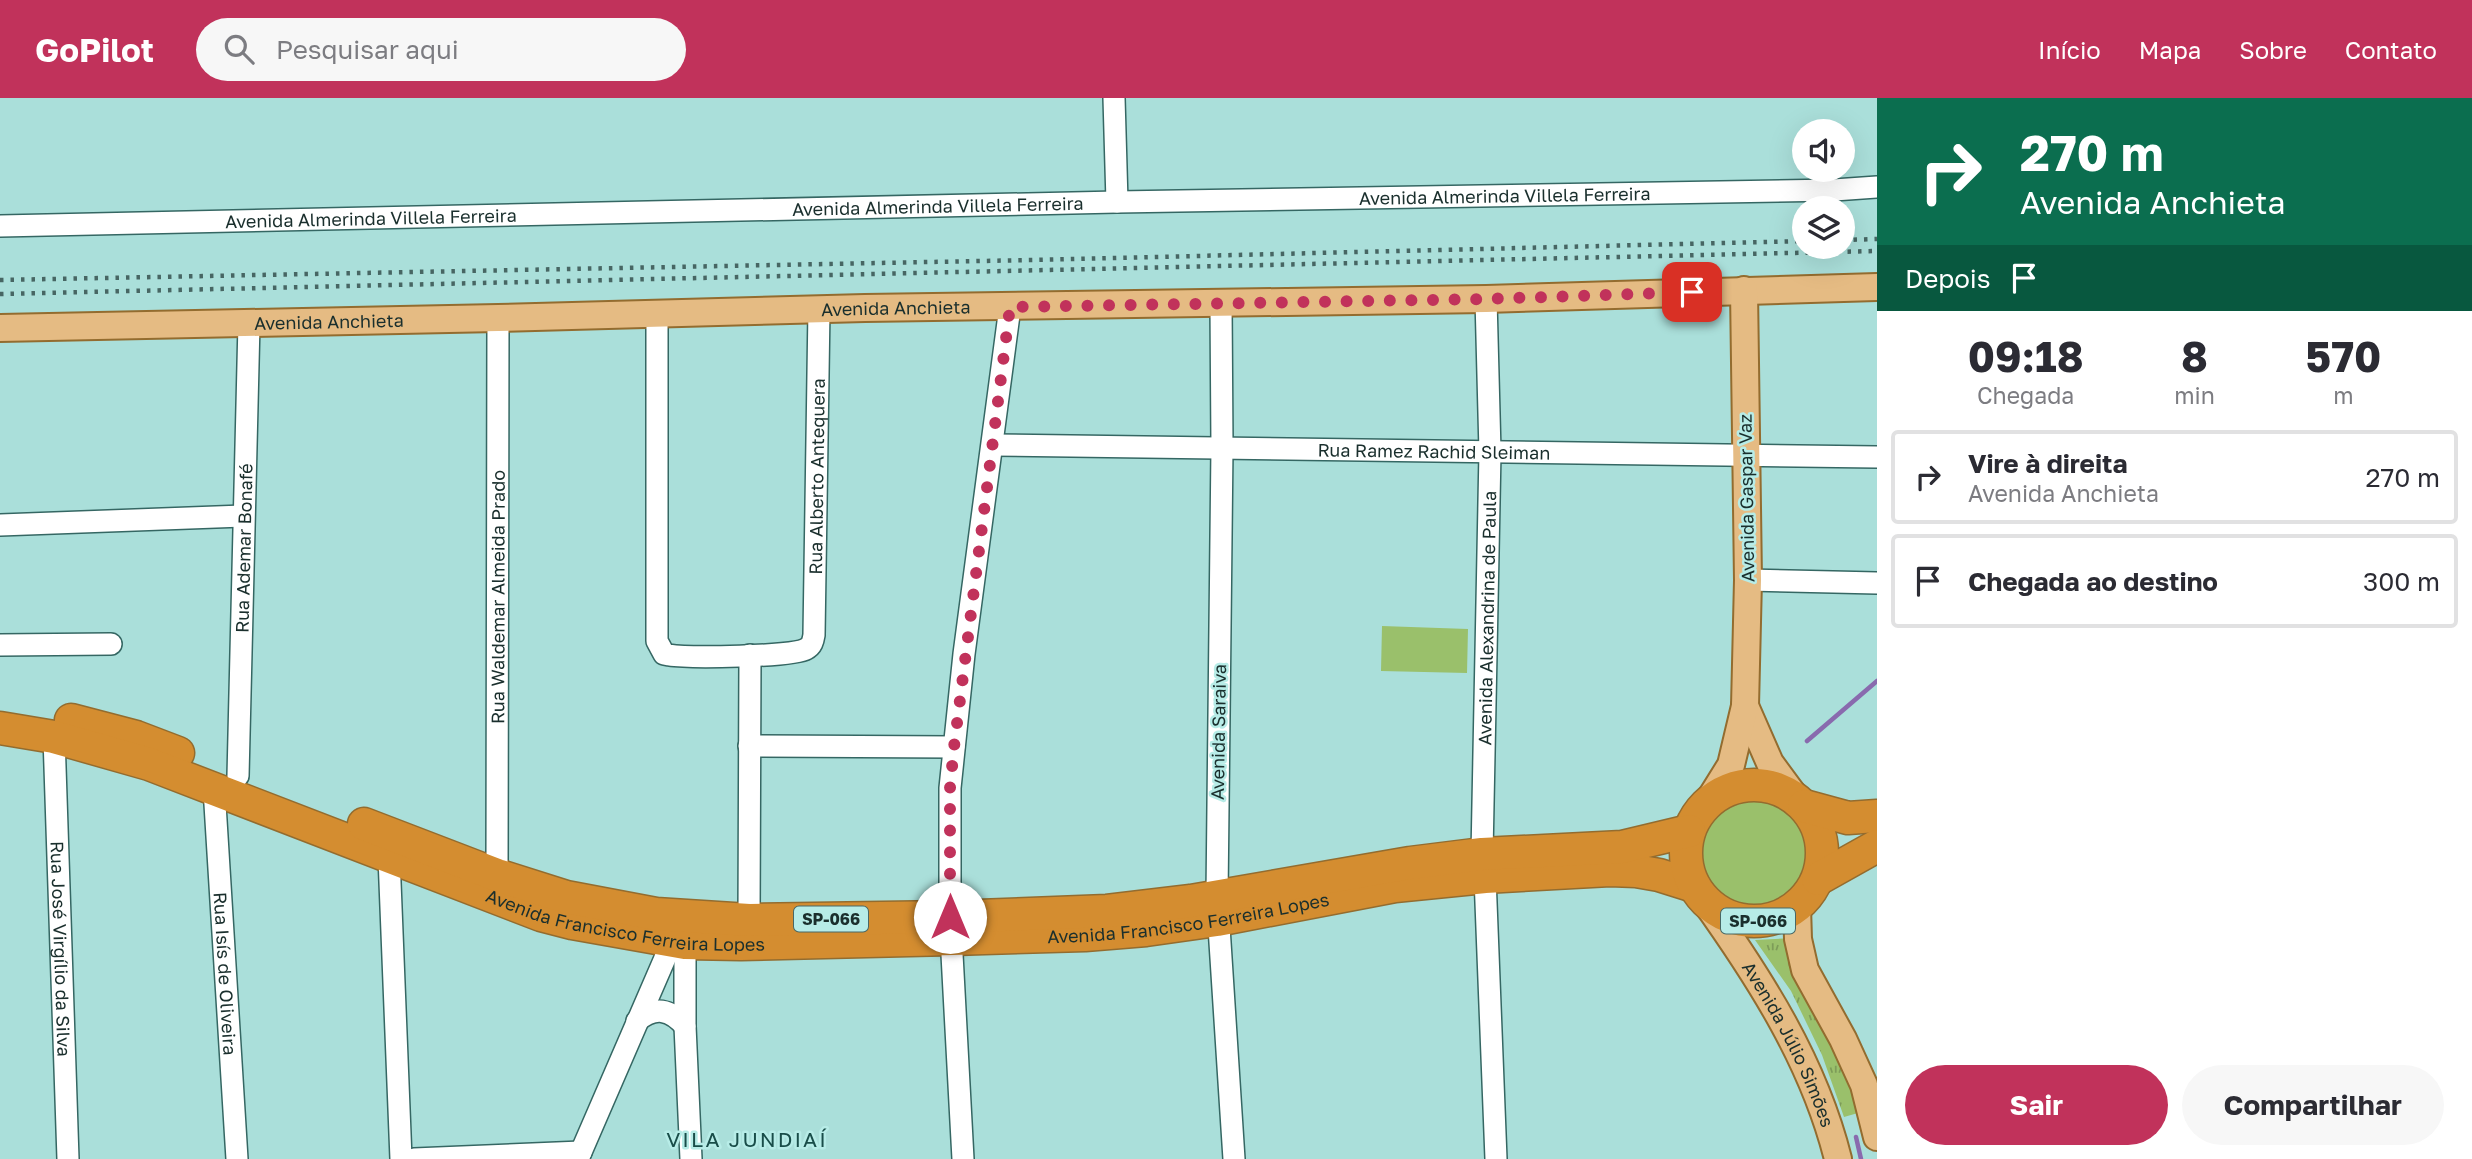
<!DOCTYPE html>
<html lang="pt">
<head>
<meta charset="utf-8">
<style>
  :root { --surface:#fff; --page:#f7f7f7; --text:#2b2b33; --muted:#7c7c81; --line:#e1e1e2; --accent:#c1325b }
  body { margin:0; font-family:"Golos Text",sans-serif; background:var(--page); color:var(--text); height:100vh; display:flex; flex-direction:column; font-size:26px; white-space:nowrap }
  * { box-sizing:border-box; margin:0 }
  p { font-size:23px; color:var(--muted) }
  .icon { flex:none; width:38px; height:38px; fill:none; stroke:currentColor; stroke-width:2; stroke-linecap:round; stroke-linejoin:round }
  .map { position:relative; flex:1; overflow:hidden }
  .drawer { display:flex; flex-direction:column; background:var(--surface); width:595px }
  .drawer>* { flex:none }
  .guide { background:#0b6e4f; color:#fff; overflow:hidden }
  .tools { position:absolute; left:1792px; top:21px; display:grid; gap:14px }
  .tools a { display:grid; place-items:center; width:63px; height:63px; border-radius:50%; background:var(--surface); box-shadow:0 7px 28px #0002; font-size:35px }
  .pin { position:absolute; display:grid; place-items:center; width:60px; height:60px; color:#fff; margin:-30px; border-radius:14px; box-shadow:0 4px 10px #0006 }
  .me { position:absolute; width:77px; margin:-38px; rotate:0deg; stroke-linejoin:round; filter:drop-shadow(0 0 5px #0008) }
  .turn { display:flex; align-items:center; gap:24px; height:147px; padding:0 28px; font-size:32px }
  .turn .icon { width:91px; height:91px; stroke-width:2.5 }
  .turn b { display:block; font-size:49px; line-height:60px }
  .then { display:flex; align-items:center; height:66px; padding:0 28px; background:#0003; gap:14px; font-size:26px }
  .eta { display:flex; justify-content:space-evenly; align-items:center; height:119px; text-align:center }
  .eta b { font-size:42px; font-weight:700; line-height:49px }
  .cta { display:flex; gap:14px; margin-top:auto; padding:14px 28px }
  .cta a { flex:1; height:80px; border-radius:42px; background:var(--accent); color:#fff; font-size:28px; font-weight:700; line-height:80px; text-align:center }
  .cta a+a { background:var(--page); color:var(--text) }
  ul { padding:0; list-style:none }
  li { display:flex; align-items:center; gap:21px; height:94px; margin:0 14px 10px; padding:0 14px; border:4px solid var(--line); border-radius:7px }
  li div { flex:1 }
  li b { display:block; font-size:26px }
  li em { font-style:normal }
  header { display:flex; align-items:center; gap:42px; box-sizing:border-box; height:98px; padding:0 35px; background:var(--accent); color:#fff }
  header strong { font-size:33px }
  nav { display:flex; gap:38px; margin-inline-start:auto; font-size:24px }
  .search { width:490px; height:63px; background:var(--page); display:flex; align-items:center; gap:18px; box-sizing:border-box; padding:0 24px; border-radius:38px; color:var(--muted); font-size:26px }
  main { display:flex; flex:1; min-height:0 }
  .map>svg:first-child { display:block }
  .grass { fill:url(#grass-tufts) }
  .garden { fill:#9ac06b }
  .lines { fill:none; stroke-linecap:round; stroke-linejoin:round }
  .stream { stroke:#896aae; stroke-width:4.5 }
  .minor-casing { stroke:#356763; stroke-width:24 }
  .major-casing { stroke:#936c2f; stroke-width:30 }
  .highway-casing { stroke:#936c2f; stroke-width:35 }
  .minor { stroke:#fff; stroke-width:21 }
  .major { stroke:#e5bb83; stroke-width:26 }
  .highway { stroke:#d48d30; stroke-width:32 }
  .rail { stroke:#476663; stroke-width:4.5; stroke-dasharray:3.5 7; stroke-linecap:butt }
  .route { stroke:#c1325b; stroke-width:12; stroke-dasharray:0 21.6 }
  .labels { text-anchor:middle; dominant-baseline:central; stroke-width:5; stroke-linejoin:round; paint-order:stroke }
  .shield { fill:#b7ece7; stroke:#496865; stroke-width:2 }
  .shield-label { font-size:16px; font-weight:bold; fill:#1a2f2d }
  .street-label { font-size:18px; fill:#1a2f2d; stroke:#b7ece7 }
  .quarter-label { font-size:21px; letter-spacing:2px; fill:#194d49; stroke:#b7ece7 }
</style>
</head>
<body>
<header>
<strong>GoPilot</strong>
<div class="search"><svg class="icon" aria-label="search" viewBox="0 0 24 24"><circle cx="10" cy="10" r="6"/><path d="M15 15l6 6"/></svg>Pesquisar aqui</div>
<nav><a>Início</a><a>Mapa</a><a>Sobre</a><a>Contato</a></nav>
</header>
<main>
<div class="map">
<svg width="1877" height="1061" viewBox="0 0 1877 1061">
  <defs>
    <pattern id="grass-tufts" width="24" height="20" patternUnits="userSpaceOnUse" patternTransform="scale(1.75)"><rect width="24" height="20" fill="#9ac06b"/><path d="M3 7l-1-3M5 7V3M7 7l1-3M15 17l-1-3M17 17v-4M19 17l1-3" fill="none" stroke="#7d9c58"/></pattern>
  </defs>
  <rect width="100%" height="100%" fill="#aadfda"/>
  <path class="grass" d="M 1793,840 L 1865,1013 L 1844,1019 L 1822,957 L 1791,893 L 1755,842 Z"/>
  <path class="garden" d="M 1382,528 L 1468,531 L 1467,575 L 1381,573 Z
    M1696 755a58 58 0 1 1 116 0a58 58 0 1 1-116 0Z"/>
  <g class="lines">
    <path class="stream" d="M 1807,643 L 1877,583
      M 1856,1039 L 1861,1061"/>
    <defs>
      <g id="minor">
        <path d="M 1114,0 L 1117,104"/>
        <path id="s1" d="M 0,128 L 1117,104 L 1834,92 L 1877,89"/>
        <path d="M 1221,206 L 1222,349 L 1217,798 L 1234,1061"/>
        <path id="s2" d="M 657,214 L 657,543 L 664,556 L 669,557 C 688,560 793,559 806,551 C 812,548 813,543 814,537 L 819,211"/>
        <path id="s3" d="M 993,347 L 1877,359"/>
        <path d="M 0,427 L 243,418"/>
        <path d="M 1748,482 L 1877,485"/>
        <path d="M 0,547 L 111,546"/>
        <path id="s4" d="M 54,639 L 68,1061"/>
        <path d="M 749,648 L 954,649"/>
        <path id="s5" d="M 238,678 L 249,225"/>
        <path id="s6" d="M 214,690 L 237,1061"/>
        <path id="s7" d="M 1482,756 L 1490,354 L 1486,201"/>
        <path d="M 389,759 L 401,1061"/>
        <path id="s8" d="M 497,777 L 498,220"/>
        <path d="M 1485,779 L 1496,1061"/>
        <path d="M 749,822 L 750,557"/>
        <path d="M 685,845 L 685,928 L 691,1061"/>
        <path d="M 637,923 C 655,908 670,911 685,928"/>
        <path d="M 414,1061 L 581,1054"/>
        <path d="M 578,1061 L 672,844"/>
        <path d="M 963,1061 L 950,819 L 950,690 L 964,556 L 1010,209"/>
      </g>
      <g id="major">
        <path id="s9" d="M 0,230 L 498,220 L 865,210 L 1486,201 L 1877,189"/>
        <path d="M 1745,608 L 1770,665 L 1795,699"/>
        <path d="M 1708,704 L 1731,667 L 1745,608 L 1748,482 L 1744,192"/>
        <path id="s10" d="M 1704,802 C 1761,882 1814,965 1838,1061"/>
        <path d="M 1797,809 L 1798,841 L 1805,872 L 1843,941 L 1864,987 L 1877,1039"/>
      </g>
      <g id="highway">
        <path d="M 71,622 L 136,639 L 178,655"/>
        <path id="s11" d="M 0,630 L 54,639 L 149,666 L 541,817 L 572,825 L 685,845 L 741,846 L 952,841 L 1085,837 L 1146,832 L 1217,822 L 1395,788 L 1485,779 L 1610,772 L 1636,773 L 1659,777 L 1694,788"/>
        <circle cx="1754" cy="755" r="68"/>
        <path d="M 1804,708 L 1848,720 L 1877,718"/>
        <path d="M 364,726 L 497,777 L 566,799 L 656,816 L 749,822 L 950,819 L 1107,813 L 1191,803 L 1410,765 L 1482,756 L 1622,749 L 1689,733"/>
        <path d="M 1818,781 L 1877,748"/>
      </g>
    </defs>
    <use href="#minor" class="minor-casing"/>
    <use href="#major" class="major-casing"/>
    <use href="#highway" class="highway-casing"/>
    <use href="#minor" class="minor"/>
    <use href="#major" class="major"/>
    <use href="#highway" class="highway"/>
    <path class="rail" d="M 1843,142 L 1877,141
      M 0,182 L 1033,162 L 1804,143
      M 0,196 L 1877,153"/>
  </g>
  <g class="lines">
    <path class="route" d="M 950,819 L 950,690 L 954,649 L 1010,209 L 1486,201 L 1692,194"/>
  </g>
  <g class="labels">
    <g class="shield">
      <rect x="794" y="808.5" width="74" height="25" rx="5"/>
      <rect x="1721" y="810.5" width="74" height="25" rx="5"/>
    </g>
    <g class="shield-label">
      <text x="831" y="821">SP-066</text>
      <text x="1758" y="823">SP-066</text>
    </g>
    <g class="street-label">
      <text stroke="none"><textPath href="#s1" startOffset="1505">Avenida Almerinda Villela Ferreira</textPath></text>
      <text stroke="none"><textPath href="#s1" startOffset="938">Avenida Almerinda Villela Ferreira</textPath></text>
      <text stroke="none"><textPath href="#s1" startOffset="371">Avenida Almerinda Villela Ferreira</textPath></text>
      <text stroke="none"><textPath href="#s9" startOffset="896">Avenida Anchieta</textPath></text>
      <text stroke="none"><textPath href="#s9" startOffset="329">Avenida Anchieta</textPath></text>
      <text stroke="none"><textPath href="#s3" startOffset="441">Rua Ramez Rachid Sleiman</textPath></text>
      <text stroke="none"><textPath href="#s2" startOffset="662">Rua Alberto Antequera</textPath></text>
      <text transform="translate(1746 400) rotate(-91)">Avenida Gaspar Vaz</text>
      <text stroke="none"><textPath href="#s5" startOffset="228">Rua Ademar Bonafé</textPath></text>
      <text stroke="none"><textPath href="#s8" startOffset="278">Rua Waldemar Almeida Prado</textPath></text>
      <text stroke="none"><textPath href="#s7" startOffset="236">Avenida Alexandrina de Paula</textPath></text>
      <text transform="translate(1218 634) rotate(-89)">Avenida Saraiva</text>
      <text stroke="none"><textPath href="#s11" startOffset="1225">Avenida Francisco Ferreira Lopes</textPath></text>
      <text stroke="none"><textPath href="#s11" startOffset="658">Avenida Francisco Ferreira Lopes</textPath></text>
      <text stroke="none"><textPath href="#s4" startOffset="212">Rua José Virgílio da Silva</textPath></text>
      <text stroke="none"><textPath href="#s6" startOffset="186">Rua Isís de Oliveira</textPath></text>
      <text stroke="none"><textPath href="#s10" startOffset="168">Avenida Júlio Simões</textPath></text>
    </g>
    <g class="quarter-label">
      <text x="747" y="1041">VILA JUNDIAÍ</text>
    </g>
  </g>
</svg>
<div class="tools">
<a><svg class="icon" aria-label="sound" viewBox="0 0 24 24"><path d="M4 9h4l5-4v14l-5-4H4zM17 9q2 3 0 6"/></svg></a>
<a><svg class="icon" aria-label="layers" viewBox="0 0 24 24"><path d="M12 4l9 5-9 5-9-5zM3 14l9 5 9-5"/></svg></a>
</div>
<div class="pin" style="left:1692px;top:194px;background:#d93025"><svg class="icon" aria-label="arrive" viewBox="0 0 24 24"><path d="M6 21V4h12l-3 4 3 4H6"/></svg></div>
<svg class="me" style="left:950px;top:819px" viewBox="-20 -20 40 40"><circle r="19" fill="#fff"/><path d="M0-13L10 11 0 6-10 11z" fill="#c1325b"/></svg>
</div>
<section class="drawer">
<div class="guide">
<div class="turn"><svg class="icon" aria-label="right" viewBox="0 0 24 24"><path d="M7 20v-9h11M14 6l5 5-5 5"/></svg><div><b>270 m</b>Avenida Anchieta</div></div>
<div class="then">Depois<svg class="icon" aria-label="arrive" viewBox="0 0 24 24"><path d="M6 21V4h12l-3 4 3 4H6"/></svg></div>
</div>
<div class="eta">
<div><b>09:18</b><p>Chegada</p></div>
<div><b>8</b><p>min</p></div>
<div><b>570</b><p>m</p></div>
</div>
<ul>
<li><svg class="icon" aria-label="right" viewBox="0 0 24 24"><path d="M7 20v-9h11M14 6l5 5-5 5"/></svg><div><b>Vire à direita</b><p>Avenida Anchieta</p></div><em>270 m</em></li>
<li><svg class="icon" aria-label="arrive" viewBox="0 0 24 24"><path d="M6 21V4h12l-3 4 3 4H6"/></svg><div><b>Chegada ao destino</b></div><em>300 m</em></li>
</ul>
<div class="cta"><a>Sair</a><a>Compartilhar</a></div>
</section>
</main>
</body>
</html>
